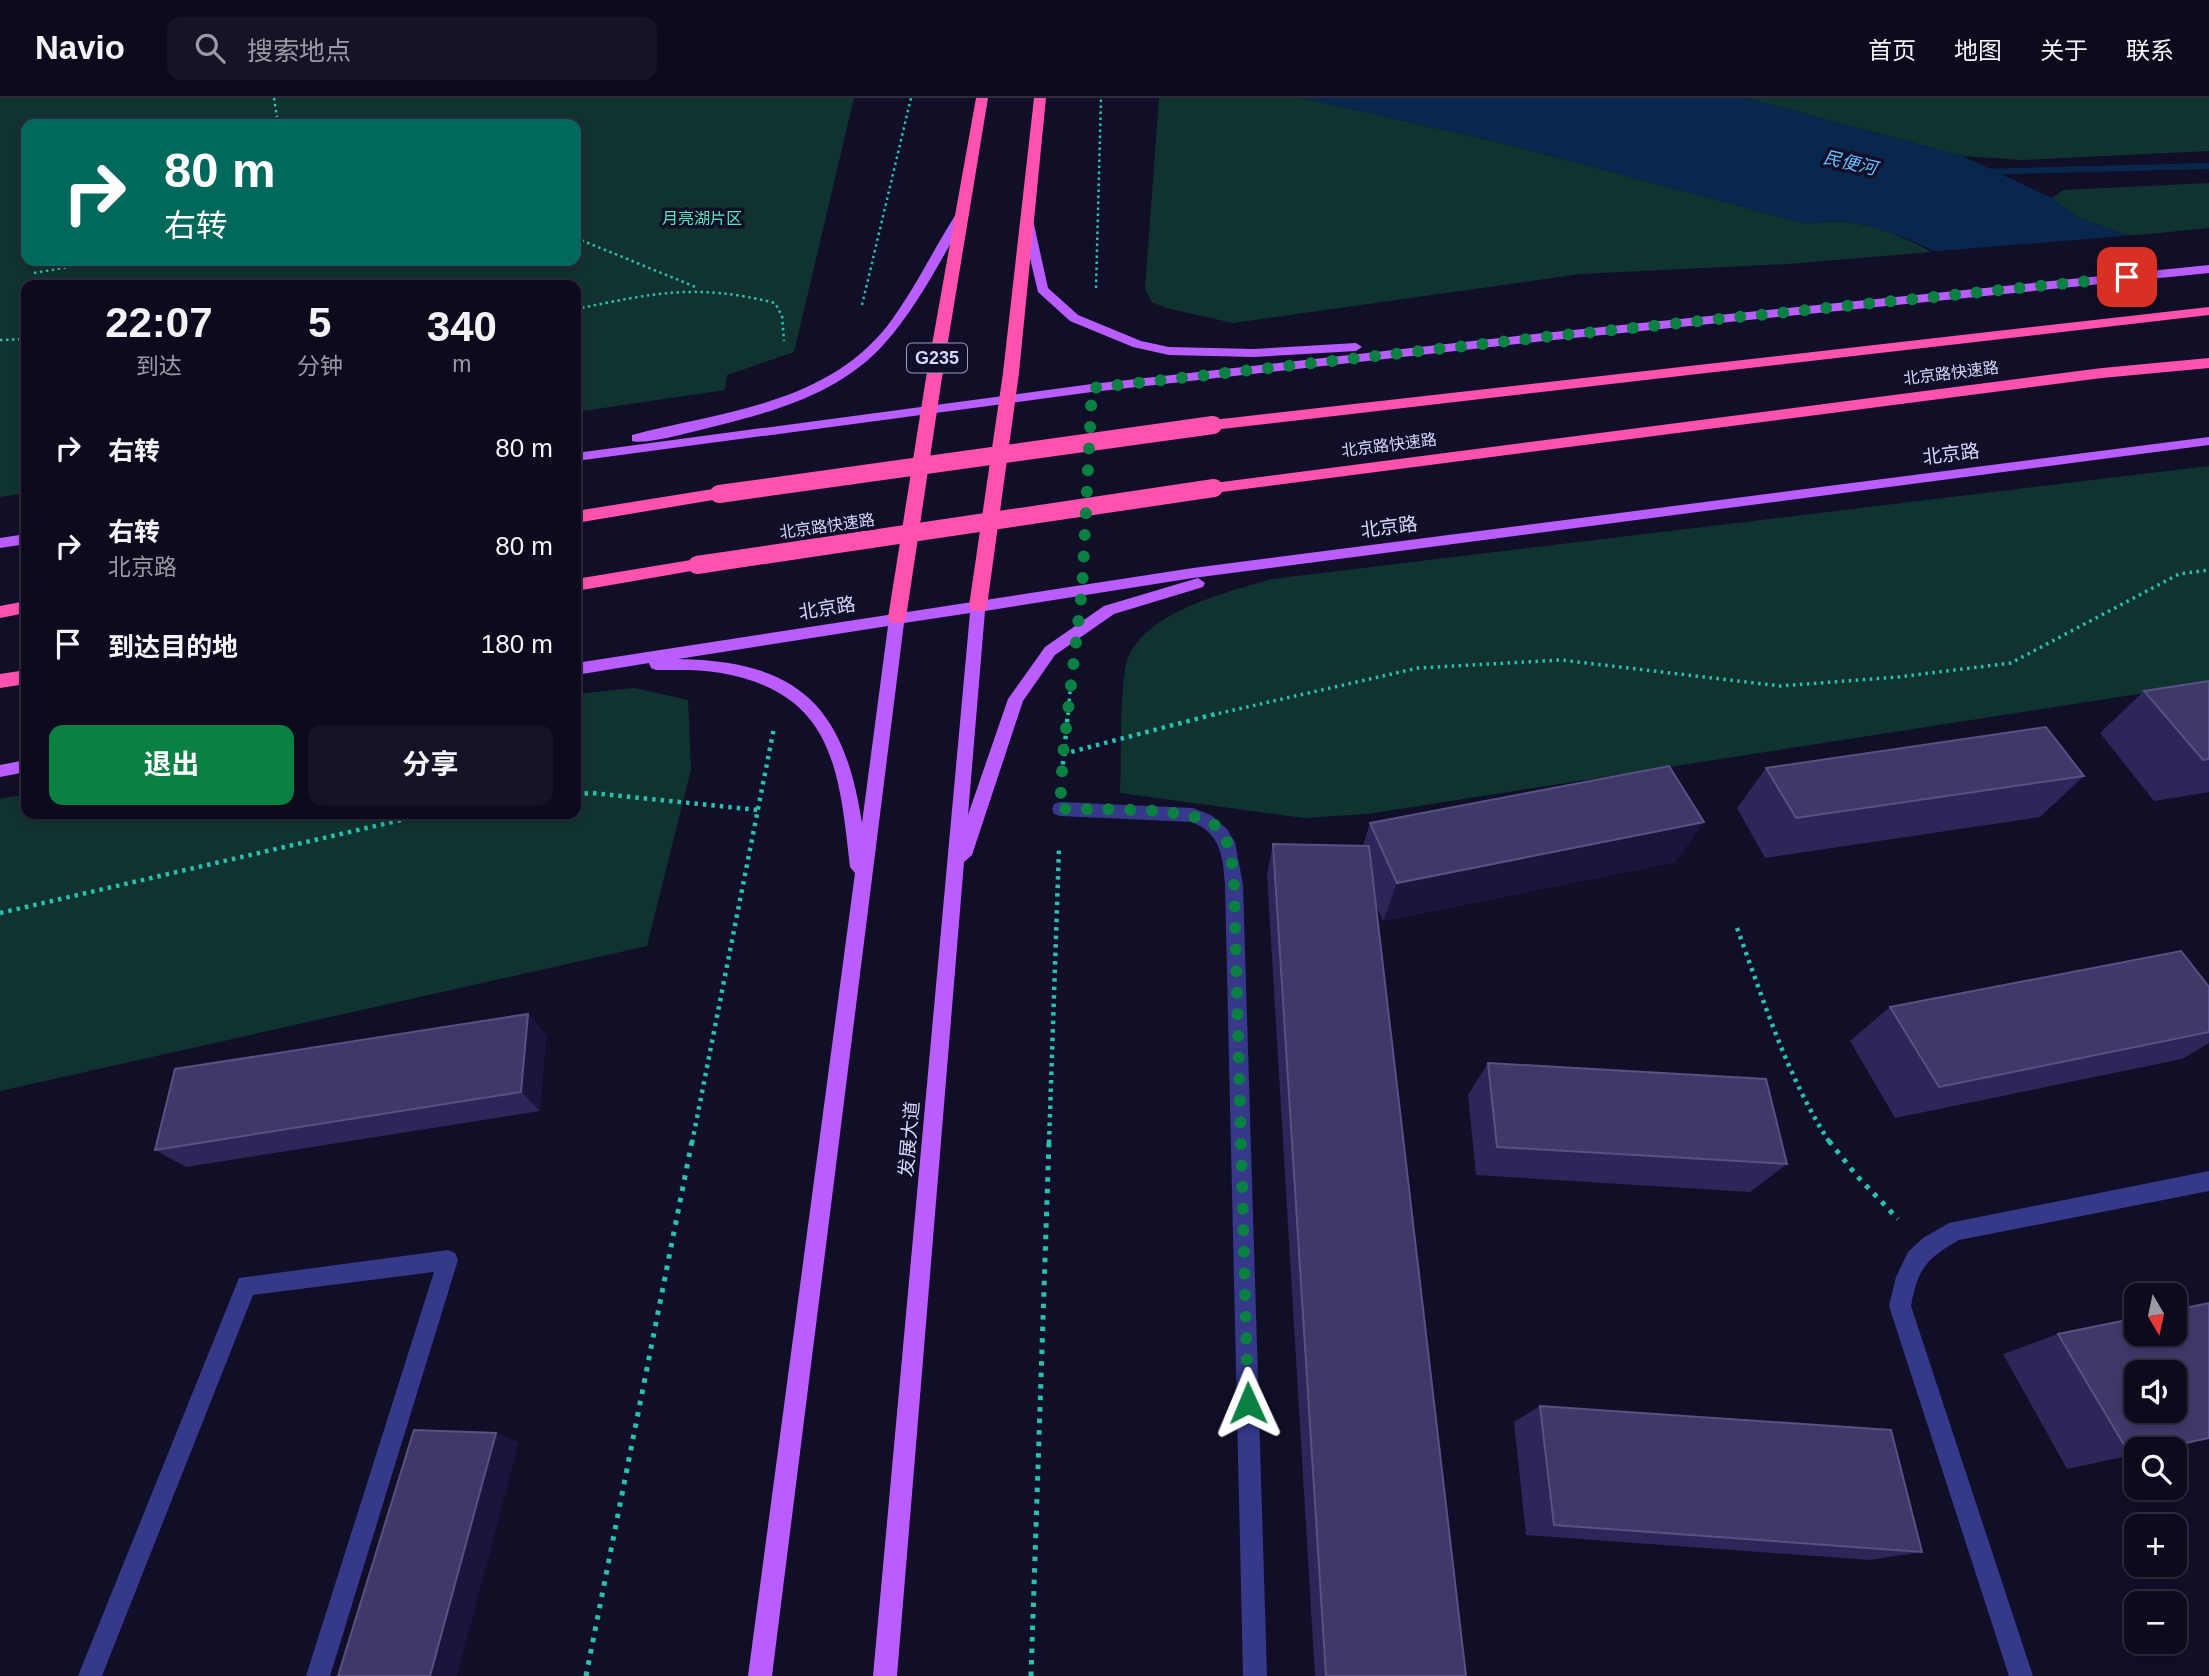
<!DOCTYPE html>
<html lang="zh">
<head>
<meta charset="utf-8">
<style>
  :root { --surface:#0d0a1e; --page:#161327; --text:#f1f3f6; --muted:#9a9aa4; --line:#2d2b3c; --accent:#0b8043 }
  body { margin:0; font-family:Arial,"Noto Sans SC",sans-serif; background:var(--page); color:var(--text); height:100vh; display:flex; flex-direction:column; font-size:26px; white-space:nowrap }
  * { box-sizing:border-box; margin:0 }
  p { font-size:23px; color:var(--muted) }
  .icon { flex:none; width:38px; height:38px; fill:none; stroke:currentColor; stroke-width:2; stroke-linecap:round; stroke-linejoin:round }
  .map { position:relative; flex:1; overflow:hidden }
  .side { position:absolute; left:21px; top:182px; width:560px; height:539px; display:flex; flex-direction:column; background:var(--surface); border-radius:14px; box-shadow:0 4px 10px #0003,0 0 0 2px var(--line) }
  .side>* { flex:none }
  .top-card { position:absolute; left:21px; top:21px; width:560px; height:147px; border-radius:14px; box-shadow:0 4px 10px #0003,0 0 0 2px var(--line); background:#00695c; color:#fff; overflow:hidden }
  .needle { width:46px; rotate:171deg }
  .controls { position:absolute; left:2124px; top:1185px; display:grid; gap:14px }
  .controls a { display:grid; place-items:center; width:63px; height:63px; border-radius:14px; background:var(--surface); box-shadow:0 4px 10px #0003,0 0 0 2px var(--line); font-size:35px }
  .pin { position:absolute; display:grid; place-items:center; width:60px; height:60px; color:#fff; margin:-30px; border-radius:14px; box-shadow:0 4px 10px #0006 }
  .me { position:absolute; width:77px; margin:-38px; rotate:359deg; stroke-linejoin:round; filter:drop-shadow(0 0 5px #0008) }
  .turn { display:flex; align-items:center; gap:24px; height:147px; padding:0 28px; font-size:32px }
  .turn .icon { width:91px; height:91px; stroke-width:2.5 }
  .turn b { display:block; font-size:49px; line-height:60px }
  .eta { display:flex; justify-content:space-evenly; align-items:center; height:119px; text-align:center }
  .eta b { font-size:42px; font-weight:700; line-height:49px }
  .cta { display:flex; gap:14px; margin-top:auto; padding:14px 28px }
  .cta a { flex:1; height:80px; border-radius:14px; background:var(--accent); color:#fff; font-size:28px; font-weight:700; line-height:80px; text-align:center }
  .cta a+a { background:var(--page); color:var(--text) }
  ul { padding:0; list-style:none }
  li { display:flex; align-items:center; gap:21px; height:98px; padding:0 28px }
  li div { flex:1 }
  li b { display:block; font-size:26px }
  li em { font-style:normal }
  header { display:flex; align-items:center; gap:42px; box-sizing:border-box; height:98px; padding:0 35px; background:var(--surface); border-bottom:2px solid var(--line) }
  header strong { font-size:33px }
  nav { display:flex; gap:38px; margin-inline-start:auto; font-size:24px }
  .search { width:490px; height:63px; background:var(--page); display:flex; align-items:center; gap:18px; box-sizing:border-box; padding:0 24px; border-radius:14px; color:var(--muted); font-size:26px }
  .map>svg:first-child { display:block }
  .green { fill:#113330; fill-rule:evenodd }
  .water { fill:#09264d }
  .pier { fill:#110e28 }
  .lines { fill:none; stroke-linecap:round; stroke-linejoin:round }
  .stream { fill:#09264d; fill-rule:evenodd }
  .path-far3 { stroke:#28c1af; stroke-width:2.5; stroke-dasharray:2.5 3.5; stroke-linecap:butt }
  .path-far2 { stroke:#28c1af; stroke-width:3.5; stroke-dasharray:2.5 4.5; stroke-linecap:butt }
  .path-far1 { stroke:#28c1af; stroke-width:4.5; stroke-dasharray:3.5 5; stroke-linecap:butt }
  .path { stroke:#28c1af; stroke-width:5; stroke-dasharray:4.5 7; stroke-linecap:butt }
  .minor { fill:#36388a; fill-rule:evenodd }
  .major { fill:#b95dff; fill-rule:evenodd }
  .highway { fill:#ff51ae; fill-rule:evenodd }
  .highway-bridge { stroke:#ff51ae; stroke-width:18 }
  .wall { fill:#2d2658 }
  .shaded-wall { fill:#1a153d }
  .building { fill:#3f396a; stroke:#575281; stroke-width:2; fill-rule:evenodd }
  .route { stroke:#0b8043; stroke-width:12; stroke-dasharray:0 21.6 }
  .labels { text-anchor:middle; dominant-baseline:central; stroke-width:7; stroke-linejoin:round; paint-order:stroke }
  .far-park-label { font-size:16px; fill:#59e7bc; stroke:#110e28 }
  .far-street-label { font-size:16px; fill:#d8d6ff; stroke:#110e28 }
  .far-water-label { font-size:18px; font-style:italic; fill:#64c0ff; stroke:#110e28 }
  .shield { fill:#110e28; stroke:#9c9abe; stroke-width:2 }
  .shield-label { font-size:18px; font-weight:bold; fill:#d8d6ff }
  .street-label { font-size:19px; fill:#d8d6ff; stroke:#110e28 }
</style>
</head>
<body>
<header>
<strong>Navio</strong>
<div class="search"><svg class="icon" aria-label="search" viewBox="0 0 24 24"><circle cx="10" cy="10" r="6"/><path d="M15 15l6 6"/></svg>搜索地点</div>
<nav><a>首页</a><a>地图</a><a>关于</a><a>联系</a></nav>
</header>
<div class="map">
<svg width="2209" height="1578" viewBox="0 0 2209 1578">
  <rect width="100%" height="100%" fill="#110e28"/>
  <path class="green" d="M 0,0 L 854,0 L 794,254 L 727,277 L 725,292 L 576,314 L 576,187 L 26,187 L 26,395 L 0,399 ZM 576,26 L 576,163 L 26,163 L 26,26 Z
    M 1159,0 L 1302,0 L 1510,47 L 1807,126 C 1856,118 1889,132 1932,154 L 1787,166 L 1580,176 L 1233,225 L 1166,210 L 1152,204 L 1145,191 Z
    M 1746,0 L 2209,0 L 2209,53 L 2022,62 L 1962,58 Z
    M 2209,85 L 2209,130 L 2129,138 L 2077,119 L 2052,100 L 2063,92 Z
    M 2209,368 L 2209,585 L 1367,716 L 1304,720 L 1120,695 C 1122,655 1119,612 1125,572 C 1134,515 1226,495 1272,481 Z
    M 635,590 L 688,602 L 691,672 L 647,848 L 0,993 L 0,701 L 26,696 L 26,716 L 576,716 L 576,596 Z"/>
  <path class="water" d="M 1302,0 L 1746,0 L 1962,58 L 2052,100 L 2077,119 L 2129,138 L 2209,281 L 1908,141 C 1867,127 1851,119 1807,126 L 1510,47 Z"/>
  <path class="pier" d="M 2135,137 L 2209,165 L 2209,284 L 1927,154 Z"/>
  <g class="lines">
    <path class="stream" d="M 2209,65 L 2209,71 L 1975,77 L 1970,74 L 1975,71 Z"/>
    <path class="path-far3" d="M 274,0 L 278,26
      M 576,140 L 698,190
      M 34,175 L 104,163
      M 1096,190 L 1101,0
      M 862,207 L 911,0
      M 576,211 C 655,195 695,185 775,205 L 782,218 L 784,243
      M 0,242 L 26,241"/>
    <path class="path-far2" d="M 1068,617 L 1070,593
      M 1212,617 L 1418,570 L 1561,562 L 1780,588 L 1898,579 L 2011,565 L 2179,476 L 2209,472"/>
    <path class="path-far1" d="M 1063,656 L 1219,615
      M 1062,675 L 1068,615
      M 576,696 L 592,695 L 758,712
      M 0,815 L 427,716
      M 1737,830 C 1764,903 1787,979 1830,1045
      M 692,1045 L 774,630
      M 1049,1045 L 1059,750"/>
    <path class="path" d="M 1829,1043 L 1857,1078 L 1898,1121
      M 586,1578 L 692,1043
      M 1031,1578 L 1049,1043"/>
    <path class="minor" d="M 1060,704 L 1193,710 L 1211,717 L 1227,731 L 1235,744 L 1243,787 L 1267,1578 L 1243,1578 L 1225,787 C 1223,759 1221,736 1192,724 L 1060,718 L 1054,716 L 1052,711 L 1054,706 Z
      M 2209,1073 L 2209,1093 L 1959,1142 C 1926,1161 1918,1170 1911,1208 L 2033,1578 L 2009,1578 L 1889,1208 L 1896,1179 L 1908,1154 L 1923,1140 L 1949,1125 Z
      M 448,1152 L 455,1155 L 458,1162 L 330,1578 L 306,1578 L 434,1174 L 253,1197 L 102,1578 L 78,1578 L 239,1180 Z"/>
    <path class="major" d="M 958,113 L 968,115 C 942,159 919,207 885,245 C 842,294 777,313 716,328 C 698,332 648,347 632,343 L 632,337 C 723,313 825,307 888,227 C 915,191 934,150 958,113 Z
      M 1027,119 L 1033,122 L 1048,190 L 1078,217 L 1141,243 L 1169,249 L 1254,251 L 1356,245 L 1362,249 L 1356,253 L 1254,259 L 1169,257 L 1133,249 L 1070,223 L 1038,194 L 1021,122 Z
      M 2209,167 L 2209,175 L 1544,243 L 1092,294 L 576,363 L 576,355 L 1092,286 L 1544,235 Z
      M 2209,339 L 2209,347 L 1193,480 L 985,513 L 968,717 L 1008,601 L 1045,549 L 1104,508 L 1198,480 L 1205,485 L 1203,489 L 1114,516 L 1055,557 L 1023,603 L 972,757 L 964,764 L 897,1578 L 873,1578 L 970,515 L 904,525 L 772,1578 L 748,1578 L 855,775 L 850,769 C 839,672 834,595 721,575 C 700,571 677,572 656,572 L 651,570 L 649,565 L 576,577 L 576,565 L 1193,470 ZM 888,528 L 862,725 C 844,608 799,563 678,561 Z
      M 26,436 L 26,446 L 0,450 L 0,440 Z
      M 26,662 L 26,674 L 0,679 L 0,667 Z"/>
    <path class="highway" d="M 976,0 L 988,0 L 941,286 L 906,520 L 903,525 L 891,525 L 888,520 L 925,286 Z
      M 1034,0 L 1046,0 L 1019,275 L 987,508 L 984,513 L 972,513 L 969,508 L 1003,275 Z
      M 2209,209 L 2209,217 L 1213,332 L 1205,327 L 1213,322 Z
      M 2209,260 L 2209,270 L 2102,280 L 1214,395 L 1206,390 L 1214,385 L 2102,270 Z
      M 719,390 L 725,392 L 727,396 L 725,400 L 576,425 L 576,413 Z
      M 697,461 L 706,467 L 703,471 L 576,493 L 576,481 Z
      M 26,503 L 26,515 L 0,520 L 0,508 Z
      M 26,572 L 26,586 L 0,590 L 0,576 Z"/>
    <path class="highway-bridge" d="M 719,396 L 1213,327
      M 697,467 L 1214,390"/>
  </g>
  <path class="wall" d="M 2209,583 L 2209,694 L 2154,703 L 2100,635 L 2144,593 Z
    M 1766,670 L 2084,678 L 2040,719 L 1765,760 L 1737,710 Z
    M 1370,725 L 1676,764 L 1383,823 L 1376,807 L 1466,1578 L 1315,1578 L 1267,776 L 1273,746 L 1363,748 Z
    M 2209,889 L 2209,945 L 2182,961 L 1895,1020 L 1850,943 L 1890,909 Z
    M 528,916 L 546,937 L 540,1013 L 186,1069 L 155,1052 Z
    M 1488,965 L 1787,1066 L 1750,1094 L 1476,1077 L 1468,997 Z
    M 2058,1236 L 2137,1356 L 2067,1371 L 2003,1256 Z
    M 1540,1308 L 1922,1454 L 1870,1462 L 1526,1437 L 1514,1324 Z"/>
  <path class="shaded-wall" d="M 1704,724 L 1676,764 L 1383,823 L 1397,785 Z
    M 528,916 L 546,937 L 540,1013 L 521,994 Z
    M 496,1335 L 519,1344 L 457,1578 L 430,1578 Z"/>
  <path class="building" d="M 2209,583 L 2209,661 L 2203,662 L 2144,593 Z
    M 2046,629 L 2084,678 L 1796,720 L 1766,670 Z
    M 1669,668 L 1704,724 L 1397,785 L 1370,725 Z
    M 1273,746 L 1369,748 L 1466,1578 L 1326,1578 Z
    M 2181,853 L 2209,889 L 2209,934 L 1939,989 L 1890,909 Z
    M 528,916 L 521,994 L 155,1052 L 175,971 Z
    M 1488,965 L 1766,981 L 1787,1066 L 1497,1049 Z
    M 2209,1205 L 2209,1340 L 2158,1351 L 2137,1351 L 2137,1356 L 2130,1357 L 2058,1236 L 2137,1220 L 2137,1236 L 2175,1236 L 2175,1212 ZM 2137,1274 L 2175,1274 L 2175,1312 L 2137,1312 Z
    M 1540,1308 L 1891,1332 L 1922,1454 L 1554,1427 Z
    M 414,1332 L 496,1335 L 430,1578 L 338,1578 Z"/>
  <g class="lines">
    <path class="route" d="M 1248,1305 L 1234,787 C 1232,769 1232,745 1219,731 C 1198,707 1094,712 1060,711 L 1063,656 L 1082,492 L 1092,290 L 1545,239 L 2127,179"/>
  </g>
  <g class="labels">
    <g class="far-park-label">
      <text x="702" y="120">月亮湖片区</text>
    </g>
    <g class="far-street-label">
      <text transform="translate(1951 275) rotate(-7)">北京路快速路</text>
      <text transform="translate(1389 347) rotate(-7)">北京路快速路</text>
      <text transform="translate(827 428) rotate(-8)">北京路快速路</text>
    </g>
    <g class="far-water-label">
      <text transform="translate(1850 65) rotate(13)">民便河</text>
    </g>
    <rect class="shield" x="907" y="245.5" width="60" height="29" rx="5"/>
    <g class="shield-label">
      <text x="937" y="260">G235</text>
    </g>
    <g class="street-label">
      <text transform="translate(1951 356) rotate(-7)">北京路</text>
      <text transform="translate(1389 429) rotate(-7)">北京路</text>
      <text transform="translate(827 510) rotate(-9)">北京路</text>
      <text transform="translate(909 1041) rotate(-85)">发展大道</text>
    </g>
  </g>
</svg>
<div class="controls">
<a><svg class="needle" viewBox="-14 -14 28 28"><path d="M0-13l5 13h-10z" fill="#e53935"/><path d="M0 13l5-13h-10z" fill="#9a9aa4"/></svg></a>
<a><svg class="icon" aria-label="sound" viewBox="0 0 24 24"><path d="M4 9h4l5-4v14l-5-4H4zM17 9q2 3 0 6"/></svg></a>
<a><svg class="icon" aria-label="search" viewBox="0 0 24 24"><circle cx="10" cy="10" r="6"/><path d="M15 15l6 6"/></svg></a>
<a>+</a>
<a>−</a>
</div>
<div class="pin" style="left:2127px;top:179px;background:#d93025"><svg class="icon" aria-label="arrive" viewBox="0 0 24 24"><path d="M6 21V4h12l-3 4 3 4H6"/></svg></div>
<svg class="me" style="left:1248px;top:1305px" viewBox="-20 -20 40 40"><path d="M0-17L14 15 0 8-14 15z" fill="#0b8043" stroke="#fff" stroke-width="4"/></svg>
<div class="top-card">
<div class="turn"><svg class="icon" aria-label="right" viewBox="0 0 24 24"><path d="M7 20v-9h11M14 6l5 5-5 5"/></svg><div><b>80 m</b>右转</div></div>
</div>
<section class="side">
<div class="eta">
<div><b>22:07</b><p>到达</p></div>
<div><b>5</b><p>分钟</p></div>
<div><b>340</b><p>m</p></div>
</div>
<ul>
<li><svg class="icon" aria-label="right" viewBox="0 0 24 24"><path d="M7 20v-9h11M14 6l5 5-5 5"/></svg><div><b>右转</b></div><em>80 m</em></li>
<li><svg class="icon" aria-label="right" viewBox="0 0 24 24"><path d="M7 20v-9h11M14 6l5 5-5 5"/></svg><div><b>右转</b><p>北京路</p></div><em>80 m</em></li>
<li><svg class="icon" aria-label="arrive" viewBox="0 0 24 24"><path d="M6 21V4h12l-3 4 3 4H6"/></svg><div><b>到达目的地</b></div><em>180 m</em></li>
</ul>
<div class="cta"><a>退出</a><a>分享</a></div>
</section>
</div>
</body>
</html>
